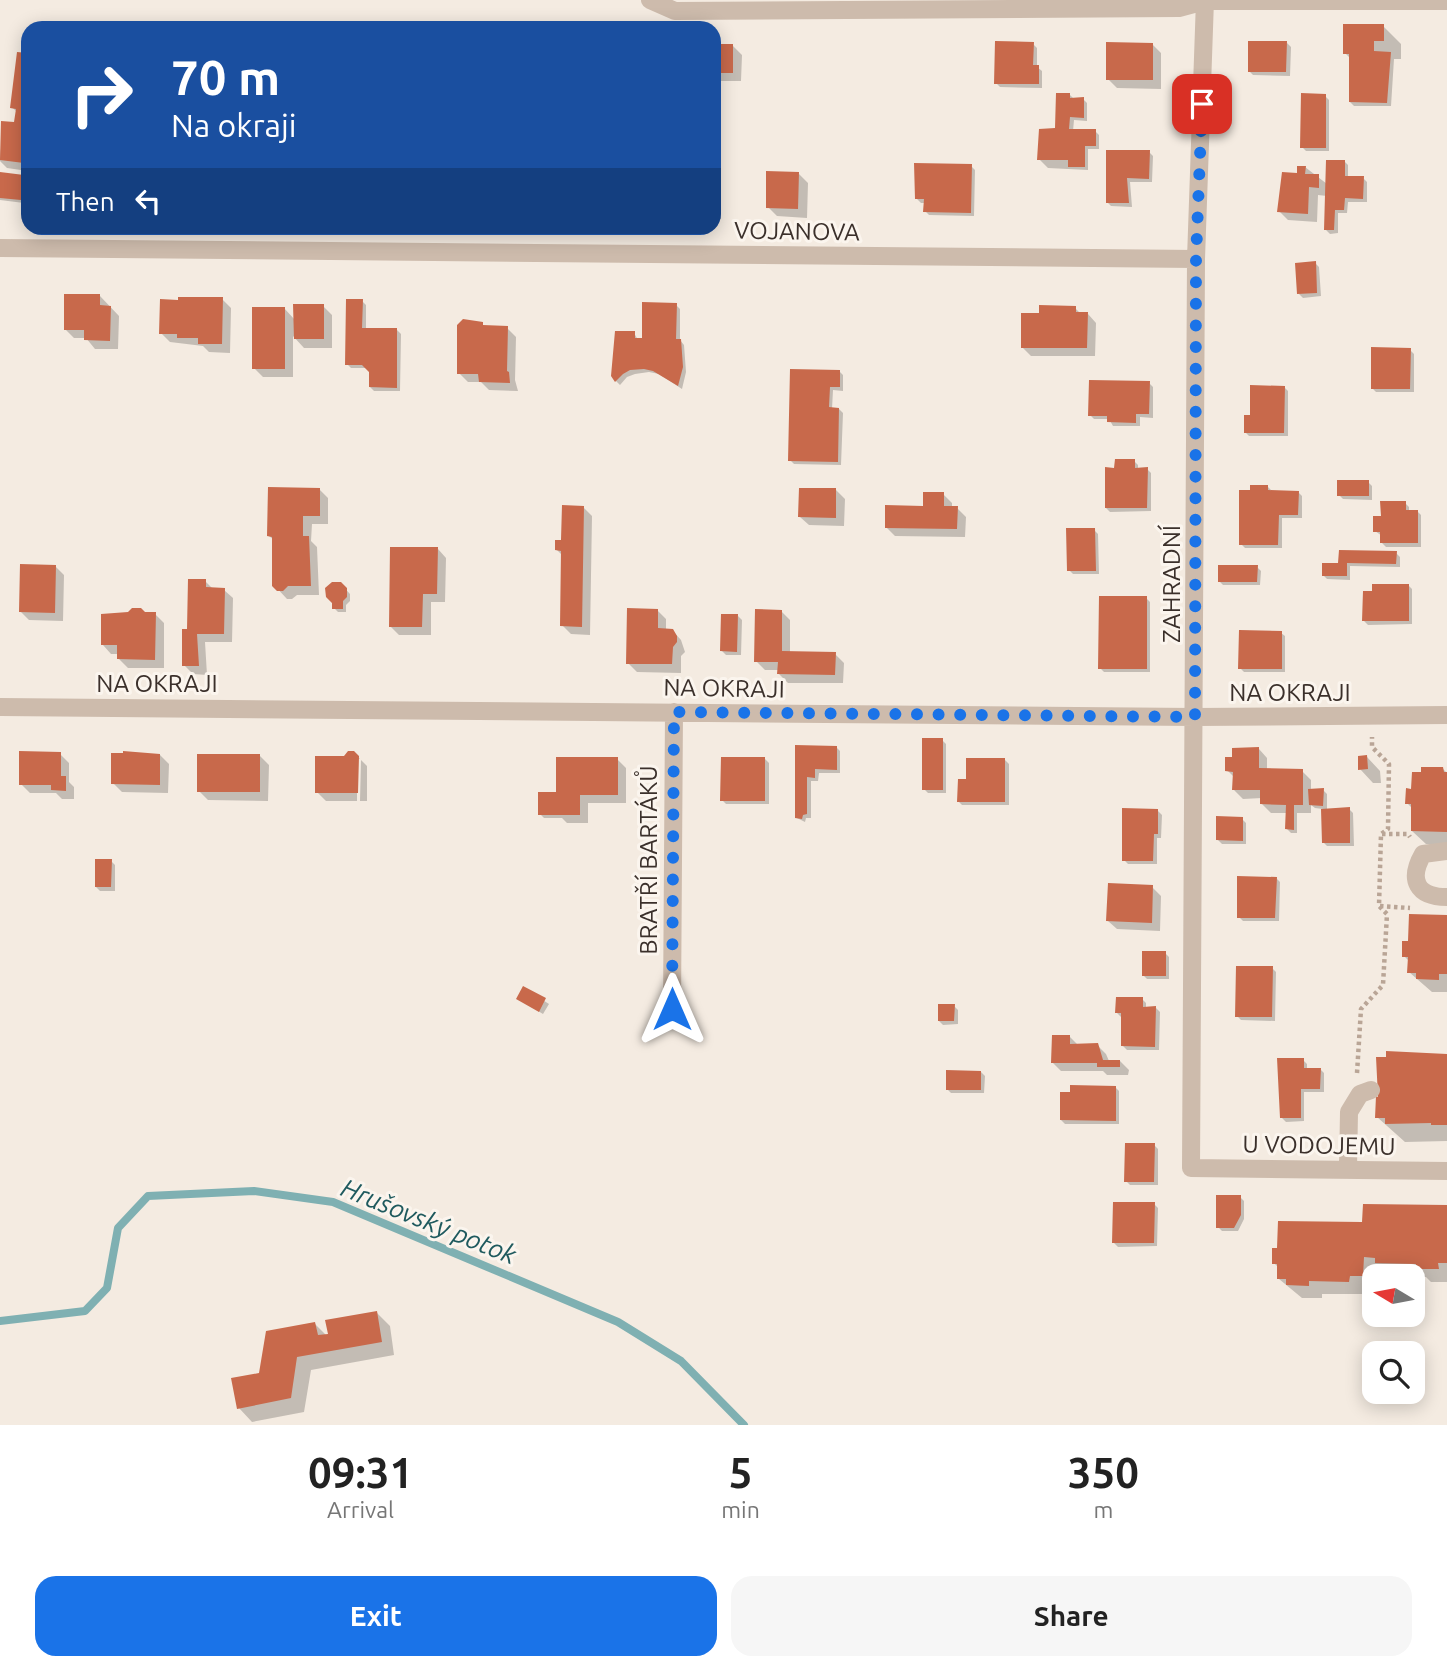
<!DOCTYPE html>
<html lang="en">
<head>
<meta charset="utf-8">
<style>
  :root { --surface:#fff; --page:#f6f6f6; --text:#222; --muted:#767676; --accent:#1a73e8 }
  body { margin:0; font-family:Ubuntu,sans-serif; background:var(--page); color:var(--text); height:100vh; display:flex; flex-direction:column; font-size:26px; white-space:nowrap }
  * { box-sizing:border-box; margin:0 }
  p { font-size:23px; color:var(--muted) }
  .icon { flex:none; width:38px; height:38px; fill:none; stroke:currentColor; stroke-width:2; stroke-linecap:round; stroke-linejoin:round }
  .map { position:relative; height:1425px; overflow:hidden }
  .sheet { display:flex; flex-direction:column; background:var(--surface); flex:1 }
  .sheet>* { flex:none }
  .banner { position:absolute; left:21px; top:21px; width:700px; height:214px; border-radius:21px; box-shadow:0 4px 18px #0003; background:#1a4fa0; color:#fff; overflow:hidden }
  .needle { width:46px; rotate:280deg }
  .buttons { position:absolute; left:1362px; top:1264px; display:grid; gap:14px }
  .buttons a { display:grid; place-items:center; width:63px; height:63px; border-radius:14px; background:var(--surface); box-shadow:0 4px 18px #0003; font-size:35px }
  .pin { position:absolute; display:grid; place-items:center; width:60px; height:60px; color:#fff; margin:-30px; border-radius:14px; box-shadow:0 4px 10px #0006 }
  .me { position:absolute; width:77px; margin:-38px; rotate:0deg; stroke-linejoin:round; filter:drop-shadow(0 0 5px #0008) }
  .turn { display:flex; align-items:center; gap:24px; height:147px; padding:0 35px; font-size:32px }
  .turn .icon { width:91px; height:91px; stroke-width:2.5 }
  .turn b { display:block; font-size:49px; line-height:60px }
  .then { display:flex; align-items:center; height:66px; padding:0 35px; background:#0003; gap:14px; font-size:26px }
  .eta { display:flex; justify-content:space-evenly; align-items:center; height:119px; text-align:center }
  .eta b { font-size:42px; font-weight:700; line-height:49px }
  .cta { display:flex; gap:14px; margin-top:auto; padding:14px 35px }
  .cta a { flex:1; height:80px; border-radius:21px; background:var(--accent); color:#fff; font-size:28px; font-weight:700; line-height:80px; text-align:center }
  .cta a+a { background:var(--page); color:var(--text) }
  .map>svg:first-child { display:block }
  .shadow { fill:#0003 }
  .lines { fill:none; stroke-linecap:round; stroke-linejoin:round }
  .stream { stroke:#7fb0b2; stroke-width:8 }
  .building { fill:#c8694b }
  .path { stroke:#b9a596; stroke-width:4.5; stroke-dasharray:3.5 3.5; stroke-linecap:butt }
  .minor { stroke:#cdbbac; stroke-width:18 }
  .route { stroke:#1a73e8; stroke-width:12; stroke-dasharray:0 21.6 }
  .labels { text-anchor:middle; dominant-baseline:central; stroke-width:6; stroke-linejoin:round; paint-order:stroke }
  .street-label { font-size:24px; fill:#3b302b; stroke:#fbf5ee }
  .water-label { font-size:26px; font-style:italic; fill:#1f5a5e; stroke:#fbf5ee }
</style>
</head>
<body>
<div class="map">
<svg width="1447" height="1425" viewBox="0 0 1447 1425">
  <rect width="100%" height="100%" fill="#f4ebe1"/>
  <path class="shadow" d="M 1383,26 L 1401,44 L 1401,59 L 1394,59 L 1391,106 L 1354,106 L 1350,102 L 1351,59 L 1345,53 Z
    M 1287,43 L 1291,47 L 1290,76 L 1253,75 L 1249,71 Z
    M 1033,44 L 1037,48 L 1037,67 L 1042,71 L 1042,88 L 1000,87 L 996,83 Z
    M 1152,44 L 1161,53 L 1161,89 L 1117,88 L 1108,79 Z
    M 714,46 L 733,46 L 742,55 L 741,81 L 714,81 Z
    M 28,55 L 28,171 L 7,168 L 0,161 L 3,123 L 16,124 L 18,113 L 12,107 Z
    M 1070,95 L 1074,99 L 1083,99 L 1087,103 L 1087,121 L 1074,120 L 1073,131 L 1095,131 L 1099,135 L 1099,149 L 1088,149 L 1088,170 L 1048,168 L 1039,159 L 1060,131 Z
    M 1325,96 L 1329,100 L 1329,151 L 1306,151 L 1302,147 Z
    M 1108,152 L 1149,152 L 1153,156 L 1152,182 L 1130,182 L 1132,207 L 1111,206 L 1107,202 Z
    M 1344,161 L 1348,165 L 1348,177 L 1363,178 L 1367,182 L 1367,202 L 1348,202 L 1347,213 L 1338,213 L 1338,233 L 1330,234 L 1326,230 L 1327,196 L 1318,195 L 1317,222 L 1288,220 L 1279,211 L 1305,167 L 1327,184 Z
    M 971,166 L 975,170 L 974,216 L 929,215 L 925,211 L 925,203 L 921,203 L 917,199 Z
    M 0,174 L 23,177 L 27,181 L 24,203 L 0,200 Z
    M 799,174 L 808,183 L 807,218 L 777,216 L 768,207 Z
    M 714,180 L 721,187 L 721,219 L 714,219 Z
    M 1315,263 L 1319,267 L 1321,296 L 1303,298 L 1299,294 Z
    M 100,296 L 119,316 L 118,349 L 95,349 L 86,338 L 74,338 L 65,329 Z
    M 222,299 L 231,308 L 230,353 L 209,352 L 203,346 L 170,342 L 161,333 Z
    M 362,301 L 366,305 L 366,329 L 397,330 L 401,334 L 400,391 L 374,391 L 370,387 L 370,371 L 368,368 L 351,368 L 347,364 Z
    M 676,305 L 680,309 L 680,340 L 684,345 L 686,372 L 682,389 L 659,374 L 649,372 L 635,374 L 627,377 L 620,385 L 614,379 L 634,333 L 638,340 L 643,340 Z
    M 323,306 L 332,315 L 332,348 L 304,348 L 293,336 L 293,377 L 263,377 L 254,368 L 284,308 L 295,320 Z
    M 1075,308 L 1081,314 L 1088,314 L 1096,323 L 1095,356 L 1031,356 L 1022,347 L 1041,315 Z
    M 482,324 L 485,327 L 507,328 L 516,337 L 515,380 L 518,391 L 489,390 L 481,382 L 468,382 L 459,373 Z
    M 1410,350 L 1414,354 L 1414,392 L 1376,392 L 1372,388 Z
    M 792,371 L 839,371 L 843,375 L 843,391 L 833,390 L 832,409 L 839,409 L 843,413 L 841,465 L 794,464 L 790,460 Z
    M 1149,383 L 1153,387 L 1153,418 L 1140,417 L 1140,426 L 1113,426 L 1109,419 L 1094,419 L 1090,415 Z
    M 1284,387 L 1288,391 L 1288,436 L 1249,436 L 1245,432 L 1252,416 Z
    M 1134,461 L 1138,465 L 1138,469 L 1147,469 L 1151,473 L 1151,511 L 1110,512 L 1106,508 L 1116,470 Z
    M 1368,482 L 1372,486 L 1372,500 L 1343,499 L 1339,495 Z
    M 1268,487 L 1272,491 L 1298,492 L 1302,496 L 1302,518 L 1282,518 L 1282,548 L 1245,548 L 1241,544 Z
    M 319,489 L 328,498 L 328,524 L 312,524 L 311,541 L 317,547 L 319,595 L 297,595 L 292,599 L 287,599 L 274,585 L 274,540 L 269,536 Z
    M 836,490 L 845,499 L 844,526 L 809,525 L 800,517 Z
    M 943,494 L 952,503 L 952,508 L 957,508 L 966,517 L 965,537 L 895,536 L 886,527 L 925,507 Z
    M 1405,503 L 1409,507 L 1409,511 L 1417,511 L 1421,515 L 1421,547 L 1386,547 L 1382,543 L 1382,536 L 1375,531 L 1382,518 Z
    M 583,507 L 592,516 L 590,635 L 571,634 L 562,625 L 563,556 L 557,550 Z
    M 1094,530 L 1098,534 L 1099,574 L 1073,574 L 1069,570 Z
    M 438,549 L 446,558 L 445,602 L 431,602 L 431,635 L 399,635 L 390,626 Z
    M 1341,552 L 1396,553 L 1400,557 L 1400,567 L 1350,566 L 1350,580 L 1327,579 L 1323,575 L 1340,565 Z
    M 55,566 L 64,575 L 63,621 L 29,620 L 20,611 Z
    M 1257,567 L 1261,571 L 1260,585 L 1223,585 L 1219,581 Z
    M 205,581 L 213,589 L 224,590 L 233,598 L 232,642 L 205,642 L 207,675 L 193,674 L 184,665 L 189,631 Z
    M 340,583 L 350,594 L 350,601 L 346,605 L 346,612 L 338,612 L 334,608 Z
    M 1408,585 L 1412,589 L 1412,624 L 1368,625 L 1364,621 Z
    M 1146,598 L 1150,602 L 1150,672 L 1104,672 L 1100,668 Z
    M 657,610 L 666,619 L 666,630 L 672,630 L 681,640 L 685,652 L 681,656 L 681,673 L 637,672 L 628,663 Z
    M 781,611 L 790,620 L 790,653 L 835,654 L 844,663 L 843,683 L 788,683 L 779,674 L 779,670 L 765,670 L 756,661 Z
    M 145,614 L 155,614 L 164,623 L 164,668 L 128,668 L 119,659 L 119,654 L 111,654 L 103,645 Z
    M 738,616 L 742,620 L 741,655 L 726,655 L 722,651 Z
    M 1281,633 L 1285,636 L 1285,672 L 1244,672 L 1240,668 Z
    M 942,740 L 946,744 L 946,793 L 928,793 L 924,789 Z
    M 797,747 L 836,747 L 840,751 L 840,773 L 819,773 L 818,781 L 811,781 L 811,818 L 806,818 L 805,822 L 797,818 Z
    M 1259,749 L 1267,758 L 1267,770 L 1302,771 L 1311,780 L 1311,791 L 1323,790 L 1327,794 L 1327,810 L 1349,809 L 1353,813 L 1354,846 L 1327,846 L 1323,842 L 1323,809 L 1315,808 L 1311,805 L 1311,813 L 1297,813 L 1297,833 L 1291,833 L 1287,829 L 1287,813 L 1271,813 L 1262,804 L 1262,798 L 1243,799 L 1234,790 L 1235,778 L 1227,770 L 1233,758 Z
    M 353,753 L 360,759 L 357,759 L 357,801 L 326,801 L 317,792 L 345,757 Z
    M 60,754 L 69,763 L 69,782 L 74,787 L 74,799 L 62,799 L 56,793 L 30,793 L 21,784 Z
    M 160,755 L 169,764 L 168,793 L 122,792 L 113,783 Z
    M 260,756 L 269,765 L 268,801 L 208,800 L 199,791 Z
    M 1367,757 L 1380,771 L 1381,783 L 1373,783 L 1360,769 Z
    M 617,759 L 626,768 L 626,803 L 588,803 L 588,823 L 567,823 L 562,818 L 544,818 L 540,814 L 555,793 Z
    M 765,759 L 769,763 L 769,804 L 726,804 L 722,800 Z
    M 361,760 L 367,766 L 367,801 L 360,801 Z
    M 1005,760 L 1009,764 L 1009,805 L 962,805 L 958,801 L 968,780 Z
    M 1443,769 L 1447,773 L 1447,845 L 1426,844 L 1412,831 L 1413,809 L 1407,803 L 1413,790 Z
    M 1158,811 L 1162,815 L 1161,838 L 1157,838 L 1157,864 L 1128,864 L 1124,860 Z
    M 1242,819 L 1246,823 L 1246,844 L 1222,844 L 1218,840 Z
    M 111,861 L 115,865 L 115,891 L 100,891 L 96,887 Z
    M 1276,878 L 1280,882 L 1279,921 L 1243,921 L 1239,917 Z
    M 1152,887 L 1161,896 L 1160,931 L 1117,929 L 1108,921 Z
    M 1447,916 L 1447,992 L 1432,992 L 1409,972 L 1409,961 L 1404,956 L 1410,943 Z
    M 1165,953 L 1169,957 L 1169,979 L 1147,979 L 1143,975 Z
    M 1272,968 L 1276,972 L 1275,1021 L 1241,1020 L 1237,1016 Z
    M 524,988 L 549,1004 L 543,1014 L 518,999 Z
    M 1142,999 L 1146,1003 L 1146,1008 L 1156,1008 L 1160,1012 L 1159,1050 L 1127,1050 L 1123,1046 L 1121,1017 L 1117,1013 Z
    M 954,1006 L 958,1010 L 958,1024 L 943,1025 L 939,1021 Z
    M 1070,1037 L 1078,1045 L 1097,1045 L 1106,1054 L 1109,1061 L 1120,1061 L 1129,1070 L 1128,1075 L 1107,1075 L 1103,1071 L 1061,1071 L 1052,1062 Z
    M 1446,1054 L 1447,1054 L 1447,1141 L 1405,1142 L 1377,1117 L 1447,1056 Z
    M 1303,1060 L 1307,1064 L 1307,1070 L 1320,1069 L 1324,1073 L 1324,1092 L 1304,1092 L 1304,1121 L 1286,1122 L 1282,1118 Z
    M 981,1072 L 985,1076 L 984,1093 L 951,1093 L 947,1089 Z
    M 1115,1087 L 1119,1091 L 1119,1124 L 1065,1124 L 1061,1120 Z
    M 1154,1145 L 1158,1149 L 1158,1185 L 1130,1185 L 1126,1181 Z
    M 1240,1197 L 1244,1201 L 1244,1219 L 1238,1231 L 1222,1231 L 1218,1227 Z
    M 1154,1204 L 1158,1208 L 1157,1246 L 1118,1247 L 1114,1243 Z
    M 1447,1207 L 1447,1282 L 1431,1282 L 1426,1277 L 1390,1276 L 1385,1270 L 1377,1270 L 1377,1276 L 1374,1276 L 1374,1289 L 1363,1289 L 1363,1294 L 1322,1294 L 1322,1298 L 1302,1298 L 1279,1279 L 1279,1268 L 1274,1263 L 1364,1224 Z
    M 377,1313 L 390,1326 L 394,1355 L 311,1370 L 304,1412 L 252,1422 L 239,1408 L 260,1375 L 315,1324 L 330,1339 Z"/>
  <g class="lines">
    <path class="stream" d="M 0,1321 L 85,1311 L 107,1288 L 118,1228 L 148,1196 L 254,1191 L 333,1202 L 618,1322 L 681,1361 L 744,1425"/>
  </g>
  <path class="building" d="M 1343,24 L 1384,24 L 1384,41 L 1374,41 L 1374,51 L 1391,52 L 1387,103 L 1349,102 L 1349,54 L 1343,54 Z
    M 995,41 L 1034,42 L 1033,65 L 1039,65 L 1039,84 L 994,84 Z
    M 1248,41 L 1287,41 L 1286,72 L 1248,72 Z
    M 1106,42 L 1153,43 L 1153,80 L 1106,80 Z
    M 714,44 L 733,44 L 733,73 L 714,73 Z
    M 17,52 L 28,53 L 28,111 L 26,111 L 24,123 L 28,123 L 28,149 L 25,149 L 24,163 L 0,160 L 1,121 L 14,122 L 16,109 L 10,108 Z
    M 1056,93 L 1070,93 L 1070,98 L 1084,97 L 1084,118 L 1070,117 L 1069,129 L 1096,129 L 1096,146 L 1085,146 L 1085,167 L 1068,167 L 1068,160 L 1037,160 L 1039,129 L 1055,128 Z
    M 1301,93 L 1326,94 L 1326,148 L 1300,148 Z
    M 1106,150 L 1150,150 L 1149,179 L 1127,178 L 1129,203 L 1106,203 Z
    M 1326,160 L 1345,160 L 1345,176 L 1364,176 L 1363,199 L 1345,198 L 1344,210 L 1335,210 L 1334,230 L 1324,230 Z
    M 914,163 L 972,164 L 971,213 L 923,212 L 924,199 L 915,199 Z
    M 1297,166 L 1306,166 L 1305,174 L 1319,174 L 1319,188 L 1309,187 L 1308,214 L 1277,212 L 1282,172 L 1297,173 Z
    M 766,171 L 799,172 L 798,209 L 766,208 Z
    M 0,172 L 24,175 L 21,200 L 0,198 Z
    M 1316,261 L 1317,293 L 1297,294 L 1295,263 Z
    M 64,294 L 100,294 L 100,305 L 111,306 L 110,341 L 84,340 L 84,330 L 64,330 Z
    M 178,297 L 223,297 L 222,344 L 198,344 L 198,338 L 177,338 L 177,334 L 159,334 L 160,299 L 178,300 Z
    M 346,299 L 363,299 L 362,328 L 397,328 L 397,388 L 369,387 L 369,372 L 362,365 L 345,365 Z
    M 642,302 L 677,303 L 676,339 L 681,339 L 683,367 L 678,386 L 653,371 L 644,369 L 630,370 L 623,374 L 615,382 L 611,376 L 615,331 L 635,331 L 635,338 L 642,338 Z
    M 293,304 L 324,304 L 324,339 L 294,339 Z
    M 1039,305 L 1076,306 L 1076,312 L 1088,312 L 1087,348 L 1021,348 L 1021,313 L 1039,313 Z
    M 252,307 L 285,307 L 285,369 L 252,369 Z
    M 463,319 L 483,322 L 483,325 L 508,326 L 507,371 L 509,372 L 510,383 L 479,382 L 478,374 L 457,374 L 457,325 Z
    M 1371,347 L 1411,348 L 1410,389 L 1371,389 Z
    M 790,369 L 840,370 L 840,387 L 830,387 L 829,407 L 839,408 L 838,462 L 788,461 Z
    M 1089,380 L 1150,381 L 1149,414 L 1136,414 L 1136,423 L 1107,422 L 1107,416 L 1088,416 Z
    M 1250,385 L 1285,386 L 1284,433 L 1244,433 L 1244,415 L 1250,415 Z
    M 1115,459 L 1135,459 L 1135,468 L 1148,467 L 1147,508 L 1105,508 L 1105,467 L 1114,468 Z
    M 1337,480 L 1369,480 L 1369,496 L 1337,496 Z
    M 1250,485 L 1268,485 L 1268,490 L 1299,491 L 1298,515 L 1279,515 L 1278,545 L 1239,545 L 1239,490 L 1250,490 Z
    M 268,487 L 320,488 L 320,516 L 303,516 L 303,536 L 309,536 L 311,586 L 288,586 L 283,591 L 277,591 L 272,586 L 272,537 L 267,536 Z
    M 799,488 L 836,488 L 836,518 L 798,517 Z
    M 923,492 L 944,492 L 944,506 L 958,506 L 957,529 L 885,528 L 885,505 L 923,506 Z
    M 1380,501 L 1406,501 L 1406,510 L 1418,510 L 1418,543 L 1380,543 L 1380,532 L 1373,532 L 1373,516 L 1381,516 Z
    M 562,505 L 584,506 L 582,627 L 560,626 L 561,551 L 555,550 L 555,540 L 561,540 Z
    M 1066,528 L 1095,528 L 1096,571 L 1067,571 Z
    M 390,547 L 438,547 L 437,594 L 423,594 L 422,627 L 389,627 Z
    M 1339,550 L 1397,551 L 1396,564 L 1347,563 L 1347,576 L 1322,576 L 1322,563 L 1338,563 Z
    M 20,564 L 56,565 L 55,613 L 19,612 Z
    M 1218,565 L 1258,565 L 1257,582 L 1218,582 Z
    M 188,579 L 206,579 L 206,587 L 225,588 L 224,634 L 197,634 L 199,666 L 182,666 L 182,629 L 187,629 Z
    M 332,582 L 341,582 L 347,588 L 347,597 L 343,601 L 343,609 L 332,609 L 332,603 L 326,597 L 325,588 Z
    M 1372,584 L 1409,584 L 1409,621 L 1362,621 L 1363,591 L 1372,591 Z
    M 1099,596 L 1147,596 L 1147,669 L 1098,669 Z
    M 132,608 L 141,608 L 145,612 L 156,612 L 155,660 L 117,659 L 117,645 L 101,645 L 101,614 L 128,612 Z
    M 627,608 L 658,609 L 658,628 L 673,629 L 677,636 L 677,642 L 673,647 L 672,664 L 626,664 Z
    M 755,609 L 782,610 L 782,651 L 836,652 L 835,675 L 777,674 L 778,662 L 754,662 Z
    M 721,614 L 738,614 L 737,652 L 720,651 Z
    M 1239,630 L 1282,631 L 1282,669 L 1238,669 Z
    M 922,738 L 943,738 L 943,790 L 922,790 Z
    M 795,745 L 837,746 L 837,770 L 815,769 L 815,778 L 807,777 L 807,814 L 803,815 L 802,819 L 795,818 Z
    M 1259,747 L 1259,768 L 1303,769 L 1303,805 L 1294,805 L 1294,830 L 1285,829 L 1286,805 L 1260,804 L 1260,790 L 1232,790 L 1233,772 L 1225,771 L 1225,757 L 1232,757 L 1232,748 Z
    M 19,751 L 61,752 L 61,776 L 66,776 L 66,791 L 51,790 L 51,785 L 19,785 Z
    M 123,751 L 160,754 L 160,785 L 111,784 L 111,753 L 123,753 Z
    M 348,751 L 354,751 L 359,756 L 358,793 L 315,793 L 315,756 L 344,756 Z
    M 197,754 L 260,754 L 260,792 L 197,792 Z
    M 1367,755 L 1368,769 L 1358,770 L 1358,756 Z
    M 556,757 L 618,757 L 618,795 L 580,795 L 580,815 L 538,815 L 538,792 L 556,792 Z
    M 721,757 L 765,757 L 765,801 L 720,801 Z
    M 966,758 L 1005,758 L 1005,802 L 957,802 L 958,779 L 966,779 Z
    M 1421,767 L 1443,767 L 1444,772 L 1447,772 L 1447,832 L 1411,831 L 1411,804 L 1405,804 L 1406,788 L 1411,789 L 1412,772 L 1421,772 Z
    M 1324,788 L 1323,806 L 1309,805 L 1308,789 Z
    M 1350,807 L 1350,843 L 1322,843 L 1321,809 Z
    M 1122,808 L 1158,809 L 1158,834 L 1154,834 L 1153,861 L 1122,861 Z
    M 1216,816 L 1243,817 L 1243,841 L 1216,840 Z
    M 95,859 L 112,859 L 111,887 L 95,887 Z
    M 1237,876 L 1277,877 L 1275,918 L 1237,918 Z
    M 1108,883 L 1153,885 L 1152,923 L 1106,921 Z
    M 1409,914 L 1447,915 L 1447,974 L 1439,974 L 1439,980 L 1416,979 L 1416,973 L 1407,973 L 1408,957 L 1402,957 L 1402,941 L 1408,941 Z
    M 1142,951 L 1166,951 L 1166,976 L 1142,976 Z
    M 1236,966 L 1273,966 L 1272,1017 L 1235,1017 Z
    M 523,986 L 546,998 L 539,1012 L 516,999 Z
    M 1116,997 L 1143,997 L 1143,1007 L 1156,1006 L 1155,1047 L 1121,1046 L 1121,1013 L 1115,1013 Z
    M 938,1004 L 955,1004 L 954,1021 L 938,1021 Z
    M 1052,1035 L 1070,1035 L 1070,1044 L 1098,1043 L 1103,1060 L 1120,1060 L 1120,1067 L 1097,1067 L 1097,1063 L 1051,1063 Z
    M 1386,1051 L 1447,1054 L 1447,1125 L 1431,1125 L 1431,1123 L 1385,1124 L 1385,1118 L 1375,1118 L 1376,1096 L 1378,1097 L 1376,1057 L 1386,1057 Z
    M 1277,1058 L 1304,1058 L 1304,1068 L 1321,1068 L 1320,1089 L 1301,1089 L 1301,1118 L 1280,1118 Z
    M 946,1070 L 981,1071 L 981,1090 L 946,1090 Z
    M 1070,1085 L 1116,1086 L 1116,1121 L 1060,1120 L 1060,1092 L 1070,1092 Z
    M 1125,1143 L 1155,1143 L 1154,1182 L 1124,1182 Z
    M 1216,1195 L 1241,1195 L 1241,1215 L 1234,1228 L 1216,1228 Z
    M 1113,1202 L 1155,1202 L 1154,1243 L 1112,1243 Z
    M 1363,1204 L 1447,1205 L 1447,1263 L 1438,1263 L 1439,1269 L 1416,1269 L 1416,1264 L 1375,1263 L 1375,1258 L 1364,1257 L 1363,1276 L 1350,1276 L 1349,1282 L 1309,1281 L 1309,1286 L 1286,1285 L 1286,1279 L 1277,1279 L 1277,1264 L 1272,1264 L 1272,1248 L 1277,1248 L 1278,1221 L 1362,1222 Z
    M 377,1311 L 382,1342 L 297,1357 L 291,1398 L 237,1409 L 231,1378 L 259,1373 L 266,1331 L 315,1322 L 318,1335 L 328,1334 L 325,1320 Z"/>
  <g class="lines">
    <path class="path" d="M 1382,834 L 1408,834 L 1410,837
      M 1380,906 L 1410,908
      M 1357,1073 L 1361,1009 L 1383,985 L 1387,914 L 1379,906 L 1381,834 L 1388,829 L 1389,764 L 1372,747 L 1372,737"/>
    <path class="minor" d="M 650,0 L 675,11 L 1179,8 L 1205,1 L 1447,1
      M 1205,0 L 1196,259 L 1191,1168 L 1447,1171
      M 0,248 L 1196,259
      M 0,707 L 1195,717 L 1447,715
      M 1447,851 L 1423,854 C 1408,880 1417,897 1447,897
      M 672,1009 L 674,712
      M 1348,1169 L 1349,1112 L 1360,1094 L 1371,1090"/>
  </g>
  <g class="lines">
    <path class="route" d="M 672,1009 L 674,712 L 1195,717 L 1196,259 L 1202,104"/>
  </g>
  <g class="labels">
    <g class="street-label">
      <text transform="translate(797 231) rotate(1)">VOJANOVA</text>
      <text transform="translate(1171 584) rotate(-90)">ZAHRADNÍ</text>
      <text x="157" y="683">NA OKRAJI</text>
      <text transform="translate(724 688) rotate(1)">NA OKRAJI</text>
      <text x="1290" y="692">NA OKRAJI</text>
      <text transform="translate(648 860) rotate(-90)">BRATŘÍ BARTÁKŮ</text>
      <text transform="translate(1319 1145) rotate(1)">U VODOJEMU</text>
    </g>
    <g class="water-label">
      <text transform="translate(429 1221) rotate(22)">Hrušovský potok</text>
    </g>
  </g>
</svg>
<div class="buttons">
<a><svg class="needle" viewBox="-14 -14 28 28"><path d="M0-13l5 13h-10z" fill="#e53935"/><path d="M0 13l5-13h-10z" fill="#767676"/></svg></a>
<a><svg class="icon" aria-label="search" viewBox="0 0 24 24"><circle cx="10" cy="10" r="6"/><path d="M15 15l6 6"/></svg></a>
</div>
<div class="pin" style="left:1202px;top:104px;background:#d93025"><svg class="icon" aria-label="arrive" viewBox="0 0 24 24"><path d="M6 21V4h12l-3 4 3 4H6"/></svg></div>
<svg class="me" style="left:672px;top:1009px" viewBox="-20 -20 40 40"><path d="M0-17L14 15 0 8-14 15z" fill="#1a73e8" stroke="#fff" stroke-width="4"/></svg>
<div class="banner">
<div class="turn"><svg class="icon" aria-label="right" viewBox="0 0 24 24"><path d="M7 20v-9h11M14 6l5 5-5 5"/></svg><div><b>70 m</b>Na okraji</div></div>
<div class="then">Then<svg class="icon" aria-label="left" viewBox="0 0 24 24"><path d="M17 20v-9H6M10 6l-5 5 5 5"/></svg></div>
</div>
</div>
<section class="sheet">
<div class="eta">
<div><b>09:31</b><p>Arrival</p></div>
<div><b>5</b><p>min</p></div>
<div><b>350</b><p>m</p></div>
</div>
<div class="cta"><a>Exit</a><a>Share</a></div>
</section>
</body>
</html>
